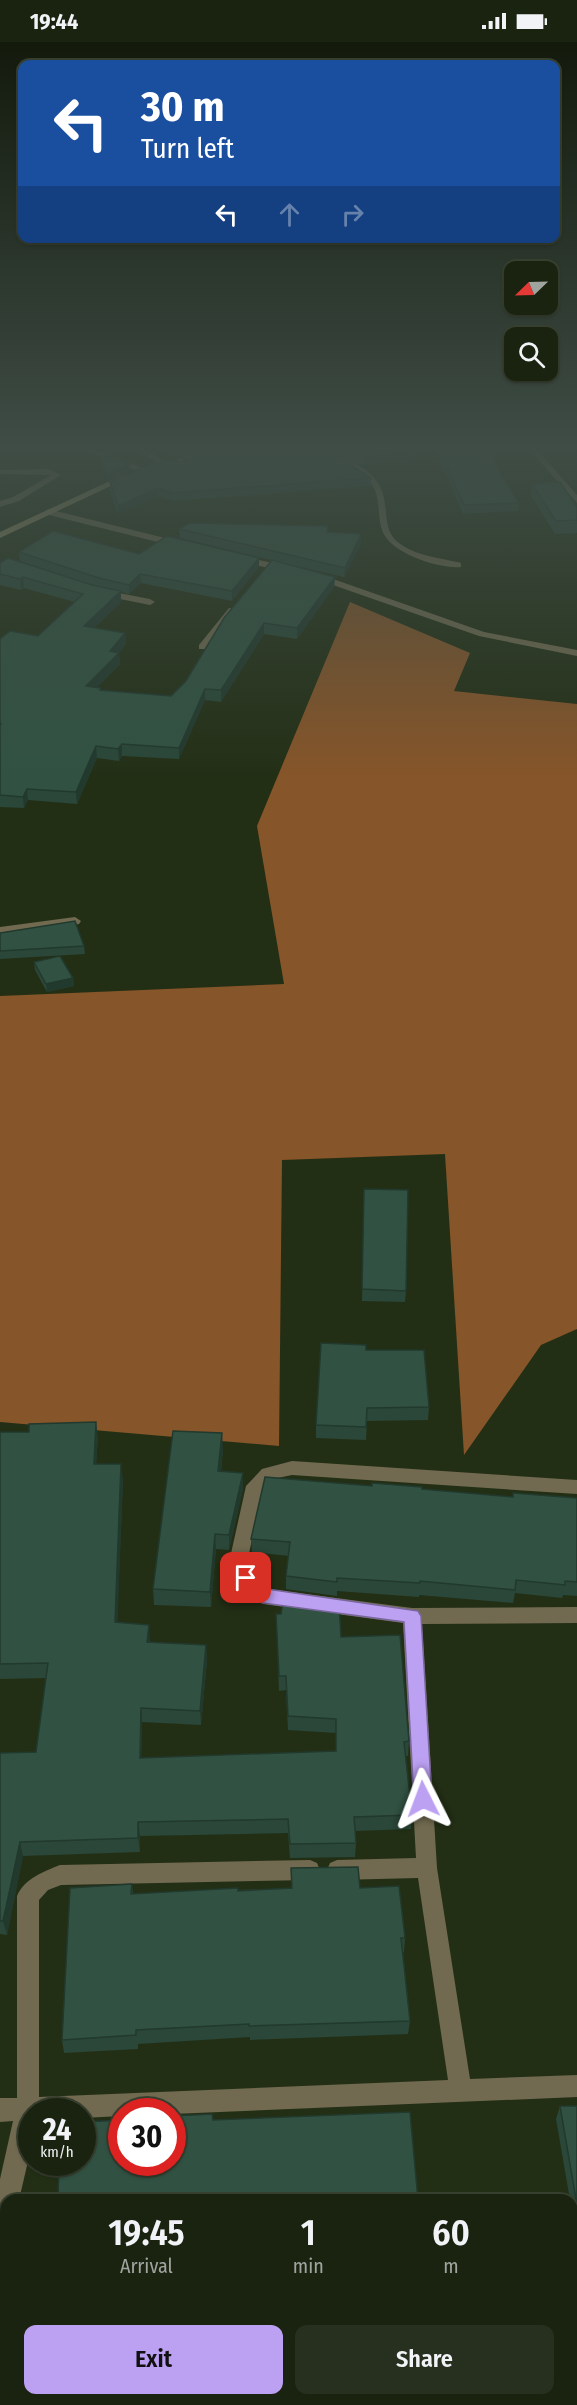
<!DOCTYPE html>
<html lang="en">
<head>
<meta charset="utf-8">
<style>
  :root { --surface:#1a2310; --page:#272f1e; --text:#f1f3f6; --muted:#9fa49f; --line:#384030; --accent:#bca0f2 }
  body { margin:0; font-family:"Fira Sans Condensed",sans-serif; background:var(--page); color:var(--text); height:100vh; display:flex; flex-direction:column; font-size:22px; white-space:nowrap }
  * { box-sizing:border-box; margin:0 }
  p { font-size:20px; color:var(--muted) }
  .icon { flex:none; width:33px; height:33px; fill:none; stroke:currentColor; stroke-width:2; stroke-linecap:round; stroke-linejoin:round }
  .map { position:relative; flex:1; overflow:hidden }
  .panel { position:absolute; left:0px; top:2152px; width:578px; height:212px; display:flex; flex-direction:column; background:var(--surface); border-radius:18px 18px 0 0; box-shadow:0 2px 4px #0004,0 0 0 2px var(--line) }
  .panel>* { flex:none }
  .hud { position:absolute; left:18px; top:18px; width:542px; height:183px; border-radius:12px; box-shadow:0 2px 4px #0004,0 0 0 2px var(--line); background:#1a4fa0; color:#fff; overflow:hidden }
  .needle { width:39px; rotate:247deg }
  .tools { position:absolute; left:504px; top:219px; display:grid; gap:12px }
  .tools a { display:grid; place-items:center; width:54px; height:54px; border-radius:12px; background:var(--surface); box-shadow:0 2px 4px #0004,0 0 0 2px var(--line); font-size:30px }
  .speed { position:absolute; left:18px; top:2056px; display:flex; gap:12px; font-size:30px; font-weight:700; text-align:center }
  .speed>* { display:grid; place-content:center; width:78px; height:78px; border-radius:50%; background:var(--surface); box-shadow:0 2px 4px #0004,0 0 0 2px var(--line); line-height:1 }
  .speed small { font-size:15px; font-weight:400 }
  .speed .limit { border:9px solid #d22; background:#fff; color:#111 }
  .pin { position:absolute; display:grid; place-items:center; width:51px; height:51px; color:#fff; margin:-26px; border-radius:12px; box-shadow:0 3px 9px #0006 }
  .me { position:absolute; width:66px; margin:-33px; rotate:357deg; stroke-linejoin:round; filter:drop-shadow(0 0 4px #0008) }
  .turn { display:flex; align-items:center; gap:21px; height:126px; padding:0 24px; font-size:27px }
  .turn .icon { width:78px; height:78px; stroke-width:2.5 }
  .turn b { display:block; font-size:42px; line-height:51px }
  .lanes { display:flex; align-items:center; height:57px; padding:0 24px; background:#0003; justify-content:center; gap:30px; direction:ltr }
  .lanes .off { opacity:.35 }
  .eta { display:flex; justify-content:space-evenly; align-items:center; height:102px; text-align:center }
  .eta b { font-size:36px; font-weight:600; line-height:42px }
  .primary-button { display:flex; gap:12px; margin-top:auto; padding:12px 24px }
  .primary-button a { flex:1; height:69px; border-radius:12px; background:var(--accent); color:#111; font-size:24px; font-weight:600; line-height:69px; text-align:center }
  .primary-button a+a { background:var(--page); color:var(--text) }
  .status { display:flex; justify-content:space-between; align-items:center; height:42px; padding:0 30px; background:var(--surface); direction:ltr }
  .status svg { height:16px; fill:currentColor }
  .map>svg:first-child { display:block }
  .forest { fill:#865529 }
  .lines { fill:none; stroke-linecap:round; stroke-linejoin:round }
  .lane { fill:#716a50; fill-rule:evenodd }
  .street { fill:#716a50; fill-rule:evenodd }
  .secondary { fill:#998e64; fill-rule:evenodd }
  .wall { fill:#2a4739; fill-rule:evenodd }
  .shaded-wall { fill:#22392e }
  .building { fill:#315242; stroke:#22392e; stroke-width:1.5 }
  .route { fill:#bca0f2; stroke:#7a689d; stroke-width:1.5 }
</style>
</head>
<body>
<div class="status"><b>19:44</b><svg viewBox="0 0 49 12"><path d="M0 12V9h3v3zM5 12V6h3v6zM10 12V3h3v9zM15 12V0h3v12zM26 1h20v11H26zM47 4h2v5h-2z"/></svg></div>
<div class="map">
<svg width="577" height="2363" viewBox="0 0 577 2363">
  <rect width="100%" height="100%" fill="#232f15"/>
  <path class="forest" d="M 350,560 L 470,611 L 454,649 L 577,662 L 577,1287 L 541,1303 L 464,1413 L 445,1112 L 282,1118 L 279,1404 L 0,1380 L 0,954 L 284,942 L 257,784 Z"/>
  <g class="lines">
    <path class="lane" d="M 130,404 L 139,404 L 170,422 L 163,424 Z"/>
    <path class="street" d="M 75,404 L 86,404 L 147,428 L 140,430 Z
      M 526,404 L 534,404 L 577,453 L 577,461 Z
      M 341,416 C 408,439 371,480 399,501 C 416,514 441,516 461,521 L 461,525 C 439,527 389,511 382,488 C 377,474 381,456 372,443 C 365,432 349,426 338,420 L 338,416 Z
      M 48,427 L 61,433 L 19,459 L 0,465 L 0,459 L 13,455 L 51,433 L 0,432 L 0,428 Z
      M 48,467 L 185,501 L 186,503 L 182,506 L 45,472 L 44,470 Z
      M 240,514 L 287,524 L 292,527 L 287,530 L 237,519 L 237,515 Z
      M 316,531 L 484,590 L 577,608 L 577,614 L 479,594 L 313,536 L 311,534 Z
      M 103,548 L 150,557 L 155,560 L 150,563 L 100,553 L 98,551 Z
      M 229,566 L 237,568 L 205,607 L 199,607 L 199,603 Z
      M 75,875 L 81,879 L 79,882 L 0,893 L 0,885 Z
      M 292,1419 L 577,1438 L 577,1452 L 292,1433 L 273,1437 L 263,1447 L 248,1516 L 254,1532 L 268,1547 L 412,1566 L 577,1565 L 577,1581 L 422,1582 L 437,1826 L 470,2037 L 577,2033 L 577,2055 L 172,2072 L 172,2070 L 122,2070 L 122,2074 L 82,2076 L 82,2070 L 32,2070 L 32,2102 L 19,2158 L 6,2158 L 6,2198 L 0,2200 L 0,2137 L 13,2079 L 0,2080 L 0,2056 L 17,2056 L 17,1854 C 25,1836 43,1830 60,1823 L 310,1818 L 317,1821 L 320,1828 L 317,1835 L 310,1838 L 61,1843 L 48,1848 L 39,1858 L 39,2055 L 448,2038 L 418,1836 L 337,1838 L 330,1835 L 327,1828 L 330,1821 L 337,1818 L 416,1816 L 403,1581 L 263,1562 L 256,1559 L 240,1541 L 230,1516 L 246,1444 L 262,1427 Z
      M 572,2262 L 577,2262 L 577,2286 L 572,2286 Z
      M 0,2277 L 6,2280 L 6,2306 L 0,2303 Z"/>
    <path class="secondary" d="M 227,404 L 241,404 L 159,426 L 155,424 Z
      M 125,432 L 132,434 L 0,496 L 0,490 Z"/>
  </g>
  <path class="wall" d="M 159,404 L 218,404 L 174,415 Z
    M 218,404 L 485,404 L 488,412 L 519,461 L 518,469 L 463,472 L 436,409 L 362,424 L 335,413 L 371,436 L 371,444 L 173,459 L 158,454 L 118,472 L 110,449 L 110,440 L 183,420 L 182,414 ZM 310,405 L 324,408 L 335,413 Z
    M 100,414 L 130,428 L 107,439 L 101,421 Z
    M 532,442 L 577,465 L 577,491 L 555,492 L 531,454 Z
    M 328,484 L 328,490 L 361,492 L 361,502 L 344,535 L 274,519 L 335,535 L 334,545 L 297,597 L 264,592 L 221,660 L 205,658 L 179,717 L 122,714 L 119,719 L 97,716 L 77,762 L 28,758 L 24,766 L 0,765 L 0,597 L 38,594 L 75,560 L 24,546 L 21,548 L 0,543 L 0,521 L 92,543 L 20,519 L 19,510 L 139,512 L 259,516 L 259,525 L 232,559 L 141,541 L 129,552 L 121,550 L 121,560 L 94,586 L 125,591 L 126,602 L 119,611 L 120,622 L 97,645 L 101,646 L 101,648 L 171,654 L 186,639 L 272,518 L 180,496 L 179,487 Z
    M 0,891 L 84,904 L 85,912 L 0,917 Z
    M 34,920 L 73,936 L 74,944 L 47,950 L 35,928 Z
    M 364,1147 L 406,1249 L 405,1260 L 362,1259 Z
    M 366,1308 L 429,1365 L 428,1378 L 367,1379 L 366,1398 L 316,1396 L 316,1383 Z
    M 0,1390 L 98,1395 L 96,1422 L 123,1437 L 117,1580 L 150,1598 L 150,1600 L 206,1603 L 207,1618 L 201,1683 L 142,1680 L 141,1716 L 336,1709 L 336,1691 L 288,1688 L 286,1648 L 279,1649 L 276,1572 L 341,1595 L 409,1699 L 408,1714 L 405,1714 L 412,1773 L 411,1787 L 355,1789 L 356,1801 L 355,1815 L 290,1816 L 288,1791 L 140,1794 L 140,1810 L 23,1814 L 7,1893 L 0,1892 L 0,1711 L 36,1710 L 46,1636 L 0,1637 Z
    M 223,1407 L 221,1429 L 243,1447 L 229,1508 L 216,1507 L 211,1565 L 154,1563 L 153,1547 Z
    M 372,1444 L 513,1455 L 513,1451 L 577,1456 L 577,1554 L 563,1553 L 562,1556 L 515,1551 L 513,1561 L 419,1553 L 419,1555 L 337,1549 L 337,1554 L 286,1547 L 286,1534 L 289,1514 L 252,1510 L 251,1497 Z
    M 291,1826 L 360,1846 L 405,1896 L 404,1910 L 403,1910 L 410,1979 L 408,1992 L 250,1998 L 250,1995 L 138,2002 L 138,2007 L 64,2011 L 62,1998 L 132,1842 L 133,1852 L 291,1846 Z
    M 560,2064 L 577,2064 L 577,2197 L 572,2165 L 572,2158 L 570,2158 L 556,2077 Z
    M 575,2290 L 577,2290 L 577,2340 L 572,2303 Z"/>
  <path class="shaded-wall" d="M 185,404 L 218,404 L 174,415 L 173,407 Z
    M 421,404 L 437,404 L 436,409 L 362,424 L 363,416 Z
    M 129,422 L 130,428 L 107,439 L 107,432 Z
    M 158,446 L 158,454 L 118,472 L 118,464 Z
    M 361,492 L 361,502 L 344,535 L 345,526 Z
    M 259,516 L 259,525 L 232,559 L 232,549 Z
    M 140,532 L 141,541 L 129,552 L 129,543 Z
    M 23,535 L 24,546 L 21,548 L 20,537 Z
    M 335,535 L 334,545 L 297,597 L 297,586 Z
    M 121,549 L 121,560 L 84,595 L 84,584 Z
    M 264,581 L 264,592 L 221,660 L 221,648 Z
    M 125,591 L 126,602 L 119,611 L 120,622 L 87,656 L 86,644 L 110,609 Z
    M 205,647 L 205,658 L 179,717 L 179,706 Z
    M 122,702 L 122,714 L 119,719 L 118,707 Z
    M 96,704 L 97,716 L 77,762 L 76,750 Z
    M 27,747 L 28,758 L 24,766 L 23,755 Z
    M 73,936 L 74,944 L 47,950 L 46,942 Z
    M 96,1380 L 98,1395 L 95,1437 L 94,1422 Z
    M 222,1391 L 223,1407 L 219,1445 L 218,1429 Z
    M 121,1422 L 123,1437 L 117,1595 L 115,1580 Z
    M 243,1431 L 243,1447 L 229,1508 L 229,1493 Z
    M 215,1492 L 216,1507 L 211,1565 L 210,1550 Z
    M 149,1583 L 150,1598 L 148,1615 L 147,1600 Z
    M 206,1603 L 207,1618 L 201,1683 L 200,1669 Z
    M 141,1666 L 142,1680 L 141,1730 L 140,1716 Z
    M 138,1780 L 140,1794 L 140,1810 L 138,1796 Z
    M 20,1800 L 23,1814 L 7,1893 L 3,1879 Z
    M 93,2358 L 97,2358 L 96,2363 L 93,2363 Z"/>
  <path class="building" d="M 169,404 L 185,404 L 173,407 Z
    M 218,404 L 305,404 L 335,413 L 371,436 L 173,451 L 158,446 L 118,464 L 110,440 L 146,424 L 167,418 L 190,420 L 182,414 Z
    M 333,404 L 421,404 L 363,416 Z
    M 438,404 L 485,404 L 488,412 L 494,412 L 494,421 L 519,461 L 464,463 Z
    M 100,414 L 112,415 L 129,422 L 107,432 Z
    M 560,440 L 577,465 L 577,478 L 556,479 L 532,442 Z
    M 190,481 L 328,484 L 327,490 L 361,492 L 345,526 L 179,487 Z
    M 53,489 L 139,512 L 167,494 L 259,516 L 232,549 L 140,532 L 129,543 L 99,536 L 19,510 Z
    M 8,516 L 92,543 L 121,549 L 84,584 L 125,591 L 110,609 L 119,611 L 86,644 L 101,646 L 100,648 L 171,654 L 186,639 L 224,576 L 272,518 L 335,535 L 297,586 L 264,581 L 221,648 L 205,647 L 179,706 L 122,702 L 118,707 L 96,704 L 76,750 L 27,747 L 23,755 L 0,753 L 0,684 L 1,682 L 0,681 L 0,597 L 10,589 L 38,594 L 83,552 L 23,535 L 20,537 L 0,532 L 0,521 Z
    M 75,879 L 84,904 L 0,909 L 0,891 Z
    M 60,914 L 73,936 L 46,942 L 34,920 Z
    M 364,1147 L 408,1148 L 406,1249 L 362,1247 Z
    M 321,1301 L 366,1303 L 366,1308 L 424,1308 L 429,1365 L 367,1366 L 366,1385 L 316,1383 Z
    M 96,1380 L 94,1422 L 121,1422 L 115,1580 L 149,1583 L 147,1600 L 206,1603 L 200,1669 L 141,1666 L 140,1716 L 336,1709 L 336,1677 L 288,1674 L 286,1634 L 279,1634 L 276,1572 L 281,1572 L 284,1552 L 339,1560 L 341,1595 L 400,1593 L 409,1699 L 404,1700 L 412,1773 L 354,1775 L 356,1801 L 290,1802 L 288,1777 L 138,1780 L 138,1796 L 20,1800 L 3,1879 L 0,1879 L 0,1711 L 36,1710 L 48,1621 L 0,1622 L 0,1390 L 29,1390 L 29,1382 Z
    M 173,1389 L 222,1391 L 218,1429 L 243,1431 L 229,1493 L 215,1492 L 210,1550 L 153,1547 Z
    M 265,1435 L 372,1444 L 372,1441 L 422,1445 L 422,1447 L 513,1455 L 513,1451 L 577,1456 L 577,1540 L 565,1539 L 565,1543 L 516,1538 L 515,1548 L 420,1539 L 420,1541 L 337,1536 L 337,1540 L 286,1534 L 290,1500 L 251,1497 Z
    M 358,1825 L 360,1846 L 399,1844 L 405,1896 L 401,1896 L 410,1979 L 249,1984 L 249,1982 L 136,1988 L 136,1993 L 62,1998 L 70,1846 L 132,1842 L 131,1852 L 238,1846 L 238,1849 L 292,1846 L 291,1826 Z
    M 560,2064 L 577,2064 L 577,2163 Z
    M 410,2070 L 418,2158 L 48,2158 L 58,2158 L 59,2121 L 82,2121 L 82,2080 L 122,2078 L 122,2121 L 172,2121 L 172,2074 L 212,2072 L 213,2078 Z
    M 575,2290 L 577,2290 L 577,2302 Z
    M 20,2358 L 93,2358 L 93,2363 L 20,2363 Z"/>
  <linearGradient id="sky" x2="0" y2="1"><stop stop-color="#131a0c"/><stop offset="0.55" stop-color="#3f4d46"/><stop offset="1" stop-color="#3f4d46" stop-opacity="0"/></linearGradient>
  <rect width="577" height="735" fill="url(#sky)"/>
  <path class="route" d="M 246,1530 L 252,1532 L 267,1547 L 418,1569 L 421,1574 L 432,1757 L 430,1763 L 423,1766 L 416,1763 L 414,1757 L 404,1580 L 263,1561 C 253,1557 242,1546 238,1536 L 240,1532 Z"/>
</svg>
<div class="tools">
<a><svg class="needle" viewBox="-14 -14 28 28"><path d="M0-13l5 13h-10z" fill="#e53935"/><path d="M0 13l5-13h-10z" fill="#9fa49f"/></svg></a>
<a><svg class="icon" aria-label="search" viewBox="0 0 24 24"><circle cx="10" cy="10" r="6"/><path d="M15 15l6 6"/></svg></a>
</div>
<div class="speed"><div>24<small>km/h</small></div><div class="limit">30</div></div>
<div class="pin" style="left:246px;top:1536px;background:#d93025"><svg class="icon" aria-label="arrive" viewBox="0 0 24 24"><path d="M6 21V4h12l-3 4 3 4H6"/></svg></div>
<svg class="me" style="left:423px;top:1757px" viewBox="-20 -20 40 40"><path d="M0-17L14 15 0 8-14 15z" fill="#bca0f2" stroke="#fff" stroke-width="4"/></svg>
<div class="hud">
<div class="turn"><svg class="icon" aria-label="left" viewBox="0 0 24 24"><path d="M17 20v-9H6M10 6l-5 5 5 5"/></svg><div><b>30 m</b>Turn left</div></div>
<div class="lanes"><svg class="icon" aria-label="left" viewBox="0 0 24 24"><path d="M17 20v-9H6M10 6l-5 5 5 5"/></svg><svg class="icon off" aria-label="ahead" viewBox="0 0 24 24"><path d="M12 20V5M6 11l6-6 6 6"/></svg><svg class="icon off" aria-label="right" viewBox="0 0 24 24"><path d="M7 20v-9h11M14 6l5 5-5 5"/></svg></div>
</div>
<section class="panel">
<div class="eta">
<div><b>19:45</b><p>Arrival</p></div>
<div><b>1</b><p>min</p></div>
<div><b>60</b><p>m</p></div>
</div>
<div class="primary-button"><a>Exit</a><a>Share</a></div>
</section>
</div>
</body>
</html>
